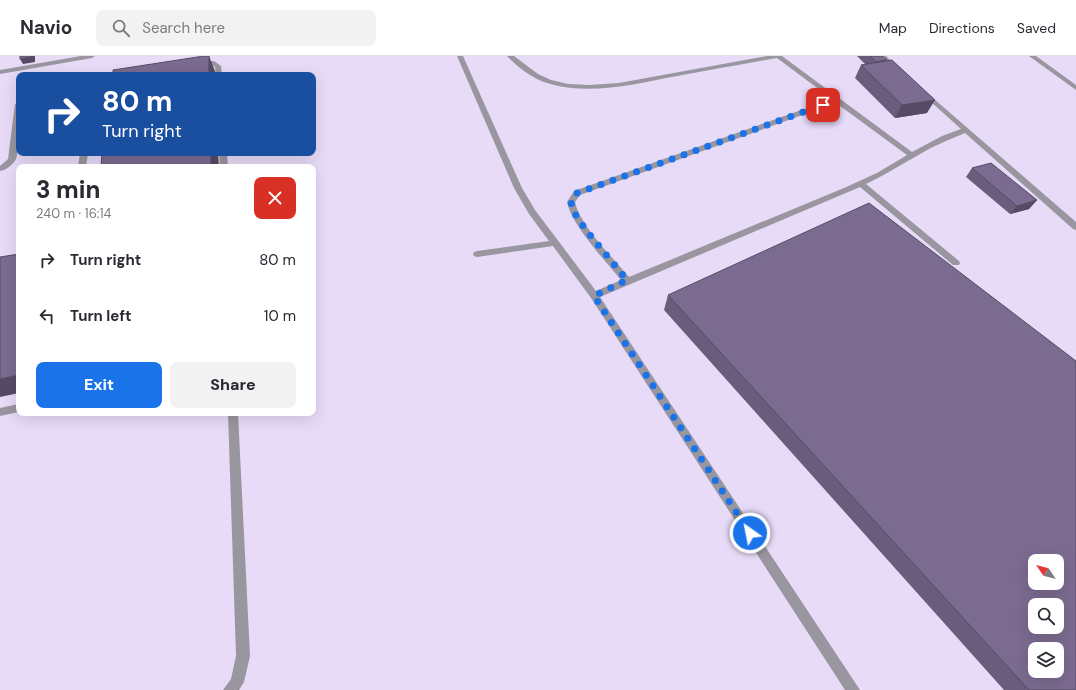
<!DOCTYPE html>
<html lang="en">
<head>
<meta charset="utf-8">
<style>
  :root { --surface:#fff; --page:#f2f2f3; --text:#2b2b33; --muted:#7c7c81; --line:#e1e1e2; --accent:#1a73e8 }
  body { margin:0; font-family:"DM Sans",sans-serif; background:var(--page); color:var(--text); height:100vh; display:flex; flex-direction:column; font-size:15px; white-space:nowrap }
  * { box-sizing:border-box; margin:0 }
  p { font-size:13px; color:var(--muted) }
  .icon { flex:none; width:22px; height:22px; fill:none; stroke:currentColor; stroke-width:2; stroke-linecap:round; stroke-linejoin:round }
  .map { position:relative; flex:1; overflow:hidden }
  .details { position:absolute; left:16px; top:108px; width:300px; height:252px; display:flex; flex-direction:column; background:var(--surface); border-radius:8px; box-shadow:0 4px 16px #0002 }
  .details>* { flex:none }
  .hud { position:absolute; left:16px; top:16px; width:300px; height:84px; border-radius:8px; box-shadow:0 4px 16px #0002; background:#1a4fa0; color:#fff; overflow:hidden }
  .needle { width:26px; rotate:305deg }
  .controls { position:absolute; left:1028px; top:498px; display:grid; gap:8px }
  .controls a { display:grid; place-items:center; width:36px; height:36px; border-radius:8px; background:var(--surface); box-shadow:0 4px 16px #0002; font-size:20px }
  .pin { position:absolute; display:grid; place-items:center; width:34px; height:34px; color:#fff; margin:-17px; border-radius:8px; box-shadow:0 2px 6px #0006 }
  .me { position:absolute; width:44px; margin:-22px; rotate:327deg; stroke-linejoin:round; filter:drop-shadow(0 0 3px #0008) }
  .turn { display:flex; align-items:center; gap:14px; height:84px; padding:0 20px; font-size:18px }
  .turn .icon { width:52px; height:52px; stroke-width:2.5 }
  .turn b { display:block; font-size:28px; line-height:34px }
  .round { display:grid; place-items:center; flex:none; width:42px; height:42px; border-radius:8px; background:var(--page) }
  .summary { display:flex; align-items:center; justify-content:space-between; height:68px; padding:0 20px }
  h1 { font-size:24px; font-weight:800; line-height:30px }
  .button { display:flex; gap:8px; margin-top:auto; padding:8px 20px }
  .button a { flex:1; height:46px; border-radius:8px; background:var(--accent); color:#fff; font-size:16px; font-weight:800; line-height:46px; text-align:center }
  .button a+a { background:var(--page); color:var(--text) }
  ul { padding:0; list-style:none }
  li { display:flex; align-items:center; gap:12px; height:56px; padding:0 20px }
  li div { flex:1 }
  li b { display:block; font-size:15px }
  li em { font-style:normal }
  header { display:flex; align-items:center; gap:24px; box-sizing:border-box; height:56px; padding:0 20px; background:var(--surface); border-bottom:1px solid var(--line) }
  header strong { font-size:19px }
  nav { display:flex; gap:22px; margin-inline-start:auto; font-size:14px }
  .search { width:280px; height:36px; background:var(--page); display:flex; align-items:center; gap:10px; box-sizing:border-box; padding:0 14px; border-radius:8px; color:var(--muted); font-size:15px }
  .map>svg:first-child { display:block }
  .built { fill:#e7dbf8; fill-rule:evenodd }
  .lines { fill:none; stroke-linecap:round; stroke-linejoin:round }
  .minor { fill:#99969f; fill-rule:evenodd }
  .wall { fill:#6a5c7c }
  .shaded-wall { fill:#564b65 }
  .building { fill:#7b6b90; stroke:#564b65; fill-rule:evenodd }
  .route { stroke:#1a73e8; stroke-width:7; stroke-dasharray:0 12.6 }
</style>
</head>
<body>
<header>
<strong>Navio</strong>
<div class="search"><svg class="icon" aria-label="search" viewBox="0 0 24 24"><circle cx="10" cy="10" r="6"/><path d="M15 15l6 6"/></svg>Search here</div>
<nav><a>Map</a><a>Directions</a><a>Saved</a></nav>
</header>
<div class="map">
<svg width="1076" height="634" viewBox="0 0 1076 634">
  <rect width="100%" height="100%" fill="#efe6fc"/>
  <path class="built" d="M 0,0 L 1076,0 L 1076,634 L 0,634 ZM 19,19 L 313,19 L 313,97 L 19,97 ZM 19,111 L 313,111 L 313,357 L 19,357 ZM 1035,505 L 1057,505 L 1057,527 L 1035,527 ZM 1035,549 L 1057,549 L 1057,571 L 1035,571 ZM 1035,593 L 1057,593 L 1057,615 L 1035,615 Z"/>
  <g class="lines">
    <path class="minor" d="M 81,0 L 95,0 L 92,2 L 0,18 L 0,14 Z
      M 457,0 L 463,0 L 522,132 L 535,154 L 596,235 L 621,224 C 605,204 572,170 567,146 L 574,135 L 832,43 L 777,2 C 744,8 710,14 677,20 C 635,28 589,40 547,27 C 533,23 517,11 507,0 L 514,0 L 538,18 L 551,24 L 568,28 L 589,29 L 619,27 L 767,0 L 782,0 L 912,96 L 942,80 L 961,73 L 921,37 L 926,36 L 1076,166 L 1076,174 L 1073,173 L 965,77 C 948,84 931,91 915,101 C 898,110 883,120 866,128 L 959,205 L 960,207 L 959,209 L 953,209 L 860,131 L 600,241 L 860,634 L 845,634 L 591,242 L 553,190 L 477,201 L 474,200 L 473,198 L 474,196 L 477,195 L 549,185 L 529,158 L 514,132 ZM 836,47 L 907,99 L 877,117 L 844,132 L 629,221 C 613,202 580,169 575,146 L 580,139 Z
      M 879,0 L 886,0 L 900,13 L 895,14 Z
      M 1029,0 L 1036,0 L 1076,29 L 1076,34 Z
      M 199,5 L 214,5 L 221,10 L 222,19 L 216,19 L 215,11 L 212,9 L 197,8 L 197,6 Z
      M 19,46 C 19,58 21,95 15,105 C 11,110 6,114 0,115 L 0,110 L 8,103 L 15,48 Z
      M 80,97 L 88,97 L 86,111 L 78,111 Z
      M 219,97 L 227,97 L 228,111 L 220,111 Z
      M 19,348 L 19,356 L 0,360 L 0,352 Z
      M 228,357 L 238,357 L 250,600 L 244,626 L 239,634 L 223,634 L 231,623 L 236,600 Z"/>
  </g>
  <path class="wall" d="M 857,0 L 882,0 L 927,57 L 895,62 L 855,22 L 861,9 L 865,8 Z
    M 972,112 L 1037,144 L 1029,153 L 1010,158 L 966,121 Z
    M 668,239 L 1076,634 L 1004,634 L 664,254 Z"/>
  <path class="shaded-wall" d="M 32,0 L 35,0 L 35,6 L 23,8 L 20,3 Z
    M 209,0 L 215,15 L 216,19 L 209,19 Z
    M 935,44 L 927,57 L 895,62 L 902,49 Z
    M 211,97 L 218,97 L 219,111 L 211,111 Z
    M 1037,144 L 1029,153 L 1010,158 L 1017,150 Z
    M 19,319 L 19,337 L 0,341 L 0,323 Z"/>
  <path class="building" d="M 20,0 L 32,0 L 32,1 L 20,3 Z
    M 204,0 L 209,0 L 209,19 L 113,19 L 113,14 Z
    M 870,0 L 882,0 L 887,4 L 876,6 Z
    M 892,4 L 935,44 L 902,49 L 861,9 Z
    M 102,97 L 211,97 L 211,111 L 101,111 Z
    M 991,107 L 1037,144 L 1017,150 L 972,112 Z
    M 869,147 L 1076,305 L 1076,634 L 1029,634 L 668,239 ZM 1035,505 L 1057,505 L 1057,527 L 1035,527 ZM 1035,549 L 1057,549 L 1057,571 L 1035,571 ZM 1035,593 L 1057,593 L 1057,615 L 1035,615 Z
    M 19,198 L 19,319 L 0,323 L 0,201 Z"/>
  <g class="lines">
    <path class="route" d="M 750,477 L 594,240 L 627,224 L 586,174 L 573,155 L 571,146 L 577,137 L 823,49"/>
  </g>
</svg>
<div class="controls">
<a><svg class="needle" viewBox="-14 -14 28 28"><path d="M0-13l5 13h-10z" fill="#e53935"/><path d="M0 13l5-13h-10z" fill="#7c7c81"/></svg></a>
<a><svg class="icon" aria-label="search" viewBox="0 0 24 24"><circle cx="10" cy="10" r="6"/><path d="M15 15l6 6"/></svg></a>
<a><svg class="icon" aria-label="layers" viewBox="0 0 24 24"><path d="M12 4l9 5-9 5-9-5zM3 14l9 5 9-5"/></svg></a>
</div>
<div class="pin" style="left:823px;top:49px;background:#d93025"><svg class="icon" aria-label="arrive" viewBox="0 0 24 24"><path d="M6 21V4h12l-3 4 3 4H6"/></svg></div>
<svg class="me" style="left:750px;top:477px" viewBox="-20 -20 40 40"><circle r="17" fill="#1a73e8" stroke="#fff" stroke-width="3"/><path d="M0-11L8 9 0 5-8 9z" fill="#fff"/></svg>
<div class="hud">
<div class="turn"><svg class="icon" aria-label="right" viewBox="0 0 24 24"><path d="M7 20v-9h11M14 6l5 5-5 5"/></svg><div><b>80 m</b>Turn right</div></div>
</div>
<section class="details">
<div class="summary"><div><h1>3 min</h1><p>240 m · 16:14</p></div><a class="round" style="background:#d93025;color:#fff"><svg class="icon" aria-label="close" viewBox="0 0 24 24"><path d="M6 6l12 12M18 6L6 18"/></svg></a></div>
<ul>
<li><svg class="icon" aria-label="right" viewBox="0 0 24 24"><path d="M7 20v-9h11M14 6l5 5-5 5"/></svg><div><b>Turn right</b></div><em>80 m</em></li>
<li><svg class="icon" aria-label="left" viewBox="0 0 24 24"><path d="M17 20v-9H6M10 6l-5 5 5 5"/></svg><div><b>Turn left</b></div><em>10 m</em></li>
</ul>
<div class="button"><a>Exit</a><a>Share</a></div>
</section>
</div>
</body>
</html>
